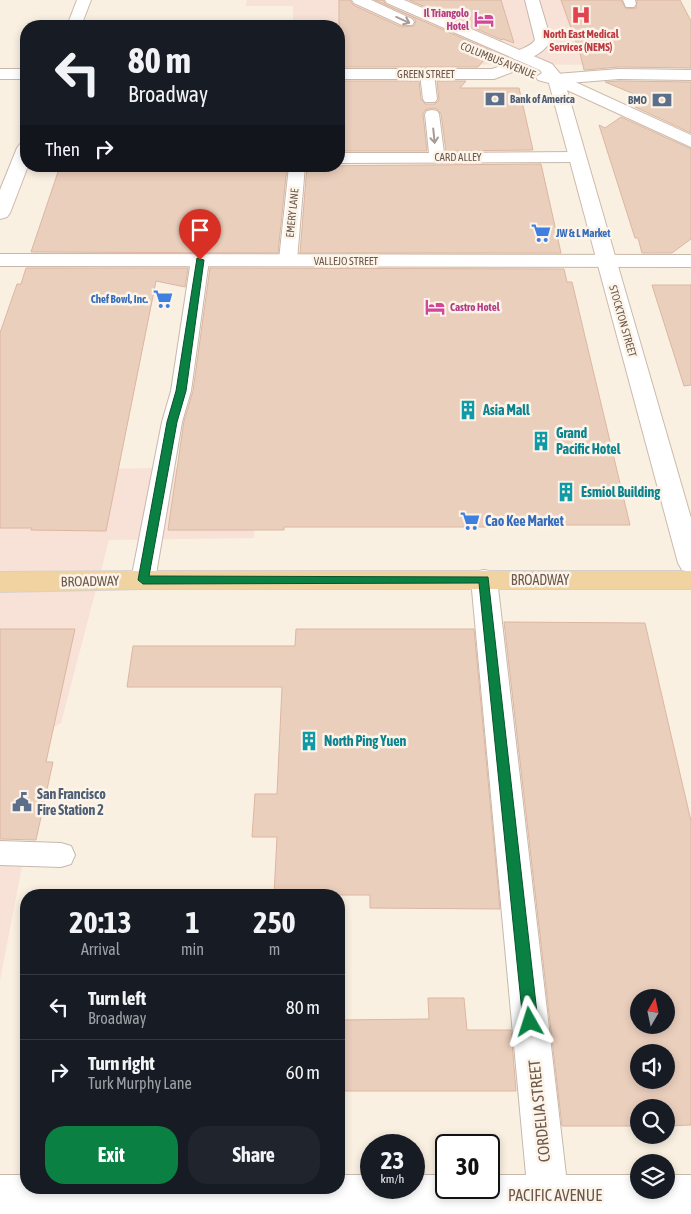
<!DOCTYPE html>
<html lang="en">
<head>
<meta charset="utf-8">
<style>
  :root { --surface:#171b24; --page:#20242c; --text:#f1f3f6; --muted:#9ea1a6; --line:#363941; --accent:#0b8043 }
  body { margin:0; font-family:"Asap Condensed",sans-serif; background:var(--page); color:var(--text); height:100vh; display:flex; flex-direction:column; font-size:19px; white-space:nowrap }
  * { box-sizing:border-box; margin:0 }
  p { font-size:16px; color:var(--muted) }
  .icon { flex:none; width:28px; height:28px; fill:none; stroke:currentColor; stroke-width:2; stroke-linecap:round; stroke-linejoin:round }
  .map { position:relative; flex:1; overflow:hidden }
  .panel { position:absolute; left:20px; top:889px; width:325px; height:305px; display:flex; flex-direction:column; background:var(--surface); border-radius:20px; box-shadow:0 2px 8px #0003 }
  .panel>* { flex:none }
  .banner { position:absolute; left:20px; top:20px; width:325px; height:152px; border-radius:20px; box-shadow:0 2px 8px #0003; background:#171b24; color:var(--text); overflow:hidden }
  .needle { width:32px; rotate:9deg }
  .buttons { position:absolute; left:630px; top:989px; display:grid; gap:10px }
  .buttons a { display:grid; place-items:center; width:45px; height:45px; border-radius:50%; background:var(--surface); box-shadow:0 2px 8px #0003; font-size:25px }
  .speed { position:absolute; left:360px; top:1134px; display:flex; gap:10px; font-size:25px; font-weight:700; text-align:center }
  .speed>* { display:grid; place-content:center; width:65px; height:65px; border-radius:50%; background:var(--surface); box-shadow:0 2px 8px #0003; line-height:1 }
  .speed small { font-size:12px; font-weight:400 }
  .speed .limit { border:2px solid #111; border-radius:8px; background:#fff; color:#111 }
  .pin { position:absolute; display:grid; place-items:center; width:42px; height:42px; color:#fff; margin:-51px -21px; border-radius:50% 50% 50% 0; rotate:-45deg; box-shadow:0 0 5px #0007 }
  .pin .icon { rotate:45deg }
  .me { position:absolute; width:55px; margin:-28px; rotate:354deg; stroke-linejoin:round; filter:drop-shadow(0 0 4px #0008) }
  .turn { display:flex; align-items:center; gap:18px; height:105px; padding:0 25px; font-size:22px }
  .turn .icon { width:65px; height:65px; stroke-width:2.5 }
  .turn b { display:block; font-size:35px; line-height:42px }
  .then { display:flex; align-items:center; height:48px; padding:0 25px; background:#0003; gap:10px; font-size:19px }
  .eta { display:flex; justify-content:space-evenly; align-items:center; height:85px; text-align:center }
  .eta b { font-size:30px; font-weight:700; line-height:35px }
  .button { display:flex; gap:10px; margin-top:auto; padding:10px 25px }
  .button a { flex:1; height:58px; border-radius:20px; background:var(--accent); color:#fff; font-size:20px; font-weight:700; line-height:58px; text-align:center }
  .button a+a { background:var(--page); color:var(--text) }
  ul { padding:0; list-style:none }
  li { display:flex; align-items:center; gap:15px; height:65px; padding:0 25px; border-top:1px solid var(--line) }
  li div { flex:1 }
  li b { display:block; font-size:19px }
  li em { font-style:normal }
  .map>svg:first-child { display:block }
  .commercial { fill:#f8e1d7 }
  .building { fill:#ebcfbd; stroke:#dcb6a0; fill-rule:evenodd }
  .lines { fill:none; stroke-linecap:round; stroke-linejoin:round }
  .lane-casing { stroke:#c8b8ab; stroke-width:2 }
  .street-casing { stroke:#c8b8ab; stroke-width:2 }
  .secondary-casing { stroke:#cdbaab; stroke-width:2 }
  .primary-casing { stroke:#d6d0cd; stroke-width:2 }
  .lane { fill:#fff; fill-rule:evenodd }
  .street { fill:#fff; fill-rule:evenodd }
  .secondary { fill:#fff; fill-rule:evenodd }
  .primary { fill:#f1d3a2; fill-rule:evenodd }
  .oneway { stroke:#a89b94 }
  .route { fill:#0b8043; stroke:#07532c }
  .labels { text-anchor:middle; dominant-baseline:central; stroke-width:5; stroke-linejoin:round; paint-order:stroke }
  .far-hotel-label { font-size:11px; font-weight:bold; fill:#b23c85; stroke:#fcf4e8; text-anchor:end }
  .far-health-label { font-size:11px; font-weight:bold; fill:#be3a42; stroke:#fcf4e8 }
  .far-street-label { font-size:11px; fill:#6e584c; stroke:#fcf4e8 }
  .far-service-label { font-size:11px; font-weight:bold; fill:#4e5e75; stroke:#fcf4e8; text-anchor:start }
  .far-shop-label { font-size:11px; font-weight:bold; fill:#366cbe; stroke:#fcf4e8; text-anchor:start }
  .culture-label { font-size:14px; font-weight:bold; fill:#0d838f; stroke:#fcf4e8; text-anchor:start }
  .shop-label { font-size:14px; font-weight:bold; fill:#366cbe; stroke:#fcf4e8; text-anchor:start }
  .street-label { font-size:14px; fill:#6e584c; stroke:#fcf4e8 }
  .service-label { font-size:14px; font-weight:bold; fill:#4e5e75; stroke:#fcf4e8; text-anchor:start }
  .near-street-label { font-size:16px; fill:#6e584c; stroke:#fcf4e8 }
</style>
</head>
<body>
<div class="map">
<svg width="691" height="1214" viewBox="0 0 691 1214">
  <rect width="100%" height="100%" fill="#f9f0e2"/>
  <path class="commercial" d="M 247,0 L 642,0 L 691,65 L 339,64 L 339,26 L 293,26 L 293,6 L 246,6 Z
    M 259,466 L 254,538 L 109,540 L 61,723 L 0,758 L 0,471 Z
    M 0,851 L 25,851 L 0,980 Z"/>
  <path class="building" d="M 339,0 L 350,0 L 353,5 L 401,27 L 414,26 L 416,21 L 413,17 L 375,0 L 383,0 L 386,5 L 492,51 L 478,67 L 339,67 Z
    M 409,0 L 501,0 L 514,43 L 503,39 L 502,40 Z
    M 561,0 L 621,0 L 626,9 L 636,8 L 637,0 L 680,0 L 691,21 L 691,68 L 619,67 L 584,70 L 580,53 Z
    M 339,81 L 419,81 L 421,99 L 425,104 L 435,104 L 439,100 L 437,81 L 466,81 L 460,88 L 519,88 L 533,150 L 446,151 L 441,114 L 437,109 L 432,108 L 425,110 L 423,114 L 427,151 L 339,151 Z
    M 619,81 L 691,82 L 691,133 L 635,107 L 646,99 L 605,82 Z
    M 621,117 L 691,149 L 691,239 L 672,253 L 642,253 L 638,238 L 635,238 L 599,125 L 605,128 Z
    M 541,164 L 561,253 L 300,253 L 307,166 Z
    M 60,166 L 287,166 L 278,253 L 31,252 Z
    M 26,268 L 188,268 L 185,287 L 156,281 L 106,531 L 31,530 L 32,528 L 0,528 L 0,333 L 17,284 L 21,284 Z
    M 210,268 L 564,269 L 567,282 L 572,282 L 630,525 L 497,525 L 497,527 L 284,527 L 284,530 L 168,530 L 184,421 L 193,391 Z
    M 652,285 L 691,285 L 691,385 L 684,386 Z
    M 504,622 L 645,623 L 691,821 L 691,1125 L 666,1126 L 666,1108 L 639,1108 L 639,1126 L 562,1126 ZM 639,998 L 666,998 L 666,1025 L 639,1025 ZM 639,1052 L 666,1052 L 666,1080 L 639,1080 Z
    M 0,629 L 75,629 L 46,762 L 53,762 L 36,840 L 0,839 Z
    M 296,629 L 474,629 L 500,909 L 370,908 L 370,895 L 274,895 L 277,837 L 252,837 L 255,794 L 277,794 L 282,687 L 127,687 L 133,646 L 295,646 Z
    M 428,998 L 464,998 L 467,1030 L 511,1030 L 516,1091 L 339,1091 L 339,1020 L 429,1019 Z"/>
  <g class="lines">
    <defs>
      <path id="lane" d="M 623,0 L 635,0 L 636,4 L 634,7 L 626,7 Z
        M 427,70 L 434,74 L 437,99 L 435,102 L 425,102 L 423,99 L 420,74 Z
        M 432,110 L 437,111 L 439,114 L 444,153 L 576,152 L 581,154 L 584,157 L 581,160 L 576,162 L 339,163 L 339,153 L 429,153 L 425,114 L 427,111 Z
        M 289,166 L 305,166 L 297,260 L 294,264 L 288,265 L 282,264 L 279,260 Z
        M 200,255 L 206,256 L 209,260 L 191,391 L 182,422 L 155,580 L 151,586 L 143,588 L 135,586 L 131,580 L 162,422 L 171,391 L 191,260 L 194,256 Z
        M 0,841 L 61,843 L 71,846 L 75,855 L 71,864 L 61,867 L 0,865 Z"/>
      <path id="street" d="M 525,0 L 539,0 L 551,40 C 545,52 528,63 514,59 L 512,56 C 518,48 530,48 535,40 Z
        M 512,62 L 518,64 L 520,67 L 518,70 L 494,79 L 339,79 L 339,69 L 492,69 Z
        M 0,69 L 26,69 L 26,79 L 0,79 Z
        M 619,69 L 691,70 L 691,80 L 619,79 L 556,84 L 550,82 L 548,79 L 550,76 L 556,74 Z
        M 0,254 L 691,255 L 691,267 L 0,266 Z
        M 484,570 L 494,572 L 497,579 L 566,1175 L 639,1175 L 639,1190 L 666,1190 L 666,1175 L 691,1175 L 691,1214 L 0,1214 L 0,1175 L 26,1175 L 26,1188 L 339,1188 L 339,1175 L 371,1175 L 371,1188 L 414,1188 L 414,1175 L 446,1175 L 446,1188 L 489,1188 L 489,1175 L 526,1175 L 471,579 L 474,572 Z"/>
      <path id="secondary" d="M 77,0 L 91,0 L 81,26 L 67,26 Z
        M 352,0 L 371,0 L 412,19 L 414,22 L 412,25 L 402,25 L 354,3 Z
        M 385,0 L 404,0 L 552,64 L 562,76 L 691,135 L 691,147 L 567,90 L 691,518 L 691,572 L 682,570 L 678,563 L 549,83 L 538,80 L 536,77 L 542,73 L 540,70 L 387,3 Z
        M 26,143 L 28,166 L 10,213 L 7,217 L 0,219 L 0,190 L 17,148 L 20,144 Z"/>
      <path id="primary" d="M 143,571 L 691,571 L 691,589 L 143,589 L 0,592 L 0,572 Z"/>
    </defs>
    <use href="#lane" class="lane-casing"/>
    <use href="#street" class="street-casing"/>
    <use href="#secondary" class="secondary-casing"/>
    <use href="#primary" class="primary-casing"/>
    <use href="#lane" class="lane"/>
    <use href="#street" class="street"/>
    <use href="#secondary" class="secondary"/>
    <use href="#primary" class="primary"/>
  </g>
  <defs><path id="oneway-shaft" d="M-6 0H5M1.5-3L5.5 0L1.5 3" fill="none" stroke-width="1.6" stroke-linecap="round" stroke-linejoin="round" transform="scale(1.25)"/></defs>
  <g class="oneway">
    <use href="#oneway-shaft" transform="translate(403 20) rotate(24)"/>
    <use href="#oneway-shaft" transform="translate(434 136) rotate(84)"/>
  </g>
  <path class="route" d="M 197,258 L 204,260 L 186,391 L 177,422 L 149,576 L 488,577 L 538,1022 L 535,1027 L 530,1029 L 525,1027 L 523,1022 L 479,583 L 143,584 L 138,580 L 167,422 L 176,391 Z"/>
  <defs>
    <symbol id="hospital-bare" viewBox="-9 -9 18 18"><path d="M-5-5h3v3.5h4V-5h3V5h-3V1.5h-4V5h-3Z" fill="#e0444e" stroke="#fcf4e8" stroke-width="2.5" paint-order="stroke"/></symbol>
    <symbol id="hotel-bare" viewBox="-9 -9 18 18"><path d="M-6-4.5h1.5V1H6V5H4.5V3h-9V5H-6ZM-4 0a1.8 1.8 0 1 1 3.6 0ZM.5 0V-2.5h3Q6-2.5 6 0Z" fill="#d1479c" stroke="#fcf4e8" stroke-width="2.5" paint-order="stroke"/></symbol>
    <symbol id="bank-bare" viewBox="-9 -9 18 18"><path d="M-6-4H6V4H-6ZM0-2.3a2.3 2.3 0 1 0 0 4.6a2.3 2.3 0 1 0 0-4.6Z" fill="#5c6f8a" stroke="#fcf4e8" stroke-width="2.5" paint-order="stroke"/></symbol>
    <symbol id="supermarket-bare" viewBox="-9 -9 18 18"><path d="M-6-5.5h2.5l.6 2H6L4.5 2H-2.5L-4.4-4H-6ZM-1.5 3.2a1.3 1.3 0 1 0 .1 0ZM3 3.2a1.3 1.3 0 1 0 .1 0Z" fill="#3f7fe0" stroke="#fcf4e8" stroke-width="2.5" paint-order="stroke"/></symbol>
    <symbol id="building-bare" viewBox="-9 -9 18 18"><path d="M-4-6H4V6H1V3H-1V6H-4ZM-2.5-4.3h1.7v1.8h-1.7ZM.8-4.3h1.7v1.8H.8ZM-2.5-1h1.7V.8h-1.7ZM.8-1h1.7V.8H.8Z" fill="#0f9aa8" stroke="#fcf4e8" stroke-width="2.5" paint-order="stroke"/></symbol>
    <symbol id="civic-bare" viewBox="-9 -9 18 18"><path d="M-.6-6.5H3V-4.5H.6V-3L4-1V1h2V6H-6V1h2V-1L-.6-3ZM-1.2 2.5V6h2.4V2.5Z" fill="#5c6f8a" stroke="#fcf4e8" stroke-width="2.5" paint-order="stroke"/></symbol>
  </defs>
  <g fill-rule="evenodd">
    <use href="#hospital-bare" x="567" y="1" width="28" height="28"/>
    <use href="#hotel-bare" x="470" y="5" width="28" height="28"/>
    <use href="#bank-bare" x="481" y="85" width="28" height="28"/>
    <use href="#bank-bare" x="648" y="86" width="28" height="28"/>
    <use href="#supermarket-bare" x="527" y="219" width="28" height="28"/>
    <use href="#supermarket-bare" x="149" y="285" width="28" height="28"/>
    <use href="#hotel-bare" x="421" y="293" width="28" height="28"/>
    <use href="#building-bare" x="454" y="396" width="28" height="28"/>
    <use href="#building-bare" x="527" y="427" width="28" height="28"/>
    <use href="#building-bare" x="552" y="478" width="28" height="28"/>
    <use href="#supermarket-bare" x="456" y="507" width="28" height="28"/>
    <use href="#building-bare" x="295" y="727" width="28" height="28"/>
    <use href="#civic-bare" x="8" y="788" width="28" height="28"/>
  </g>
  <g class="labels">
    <g class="far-hotel-label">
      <text x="469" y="13">Il Triangolo<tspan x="469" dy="13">Hotel</tspan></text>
      <text x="450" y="307" text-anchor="start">Castro Hotel</text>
    </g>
    <g class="far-health-label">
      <text x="581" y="34">North East Medical<tspan x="581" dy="13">Services (NEMS)</tspan></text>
    </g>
    <g class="far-street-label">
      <text transform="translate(498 60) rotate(22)">COLUMBUS AVENUE</text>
      <text x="426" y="74">GREEN STREET</text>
      <text x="458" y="157">CARD ALLEY</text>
      <text transform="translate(292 213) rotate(-84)">EMERY LANE</text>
      <text x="346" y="261">VALLEJO STREET</text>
      <text transform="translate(623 321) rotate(74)">STOCKTON STREET</text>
    </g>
    <g class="far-service-label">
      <text x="510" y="99">Bank of America</text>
      <text x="647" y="100" text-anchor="end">BMO</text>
    </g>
    <g class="far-shop-label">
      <text x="556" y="233">JW &amp; L Market</text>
      <text x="148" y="299" text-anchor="end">Chef Bowl, Inc.</text>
    </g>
    <g class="culture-label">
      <text x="483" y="410">Asia Mall</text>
      <text x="556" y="433">Grand<tspan x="556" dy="16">Pacific Hotel</tspan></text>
      <text x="581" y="492">Esmiol Building</text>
      <text x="324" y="741">North Ping Yuen</text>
    </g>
    <g class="shop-label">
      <text x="485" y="521">Cao Kee Market</text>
    </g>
    <g class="street-label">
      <text x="540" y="580">BROADWAY</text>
      <text transform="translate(90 581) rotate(-1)">BROADWAY</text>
    </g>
    <g class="service-label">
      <text x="37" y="794">San Francisco<tspan x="37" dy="16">Fire Station 2</tspan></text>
    </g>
    <g class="near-street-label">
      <text transform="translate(539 1111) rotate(-96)">CORDELIA STREET</text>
      <text x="555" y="1195">PACIFIC AVENUE</text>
    </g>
  </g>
</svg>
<div class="buttons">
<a><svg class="needle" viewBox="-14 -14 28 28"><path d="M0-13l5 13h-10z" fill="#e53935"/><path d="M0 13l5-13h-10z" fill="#9ea1a6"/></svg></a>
<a><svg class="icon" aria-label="sound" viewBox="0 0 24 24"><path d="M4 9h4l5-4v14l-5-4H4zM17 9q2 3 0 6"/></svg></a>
<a><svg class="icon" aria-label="search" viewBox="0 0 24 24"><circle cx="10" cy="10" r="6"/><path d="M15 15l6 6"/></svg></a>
<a><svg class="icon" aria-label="layers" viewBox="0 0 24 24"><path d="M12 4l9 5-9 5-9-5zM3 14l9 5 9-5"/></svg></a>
</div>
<div class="speed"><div>23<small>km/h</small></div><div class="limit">30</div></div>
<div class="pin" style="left:200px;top:260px;background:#d93025"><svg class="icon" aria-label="arrive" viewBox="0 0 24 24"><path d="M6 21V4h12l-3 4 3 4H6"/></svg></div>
<svg class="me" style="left:530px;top:1022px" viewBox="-20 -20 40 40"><path d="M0-17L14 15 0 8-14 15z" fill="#0b8043" stroke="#fff" stroke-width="4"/></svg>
<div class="banner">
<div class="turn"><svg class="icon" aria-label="left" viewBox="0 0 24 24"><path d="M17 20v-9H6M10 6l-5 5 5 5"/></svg><div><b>80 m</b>Broadway</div></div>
<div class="then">Then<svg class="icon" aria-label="right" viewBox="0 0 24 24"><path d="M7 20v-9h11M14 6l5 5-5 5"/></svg></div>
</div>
<section class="panel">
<div class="eta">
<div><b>20:13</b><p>Arrival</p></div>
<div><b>1</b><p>min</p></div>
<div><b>250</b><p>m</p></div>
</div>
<ul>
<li><svg class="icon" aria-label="left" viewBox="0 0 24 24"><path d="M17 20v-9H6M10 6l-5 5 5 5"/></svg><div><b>Turn left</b><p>Broadway</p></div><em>80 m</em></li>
<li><svg class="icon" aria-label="right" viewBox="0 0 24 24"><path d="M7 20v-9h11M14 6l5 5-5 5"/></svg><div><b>Turn right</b><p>Turk Murphy Lane</p></div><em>60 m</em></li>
</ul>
<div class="button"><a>Exit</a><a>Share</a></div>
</section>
</div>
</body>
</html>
